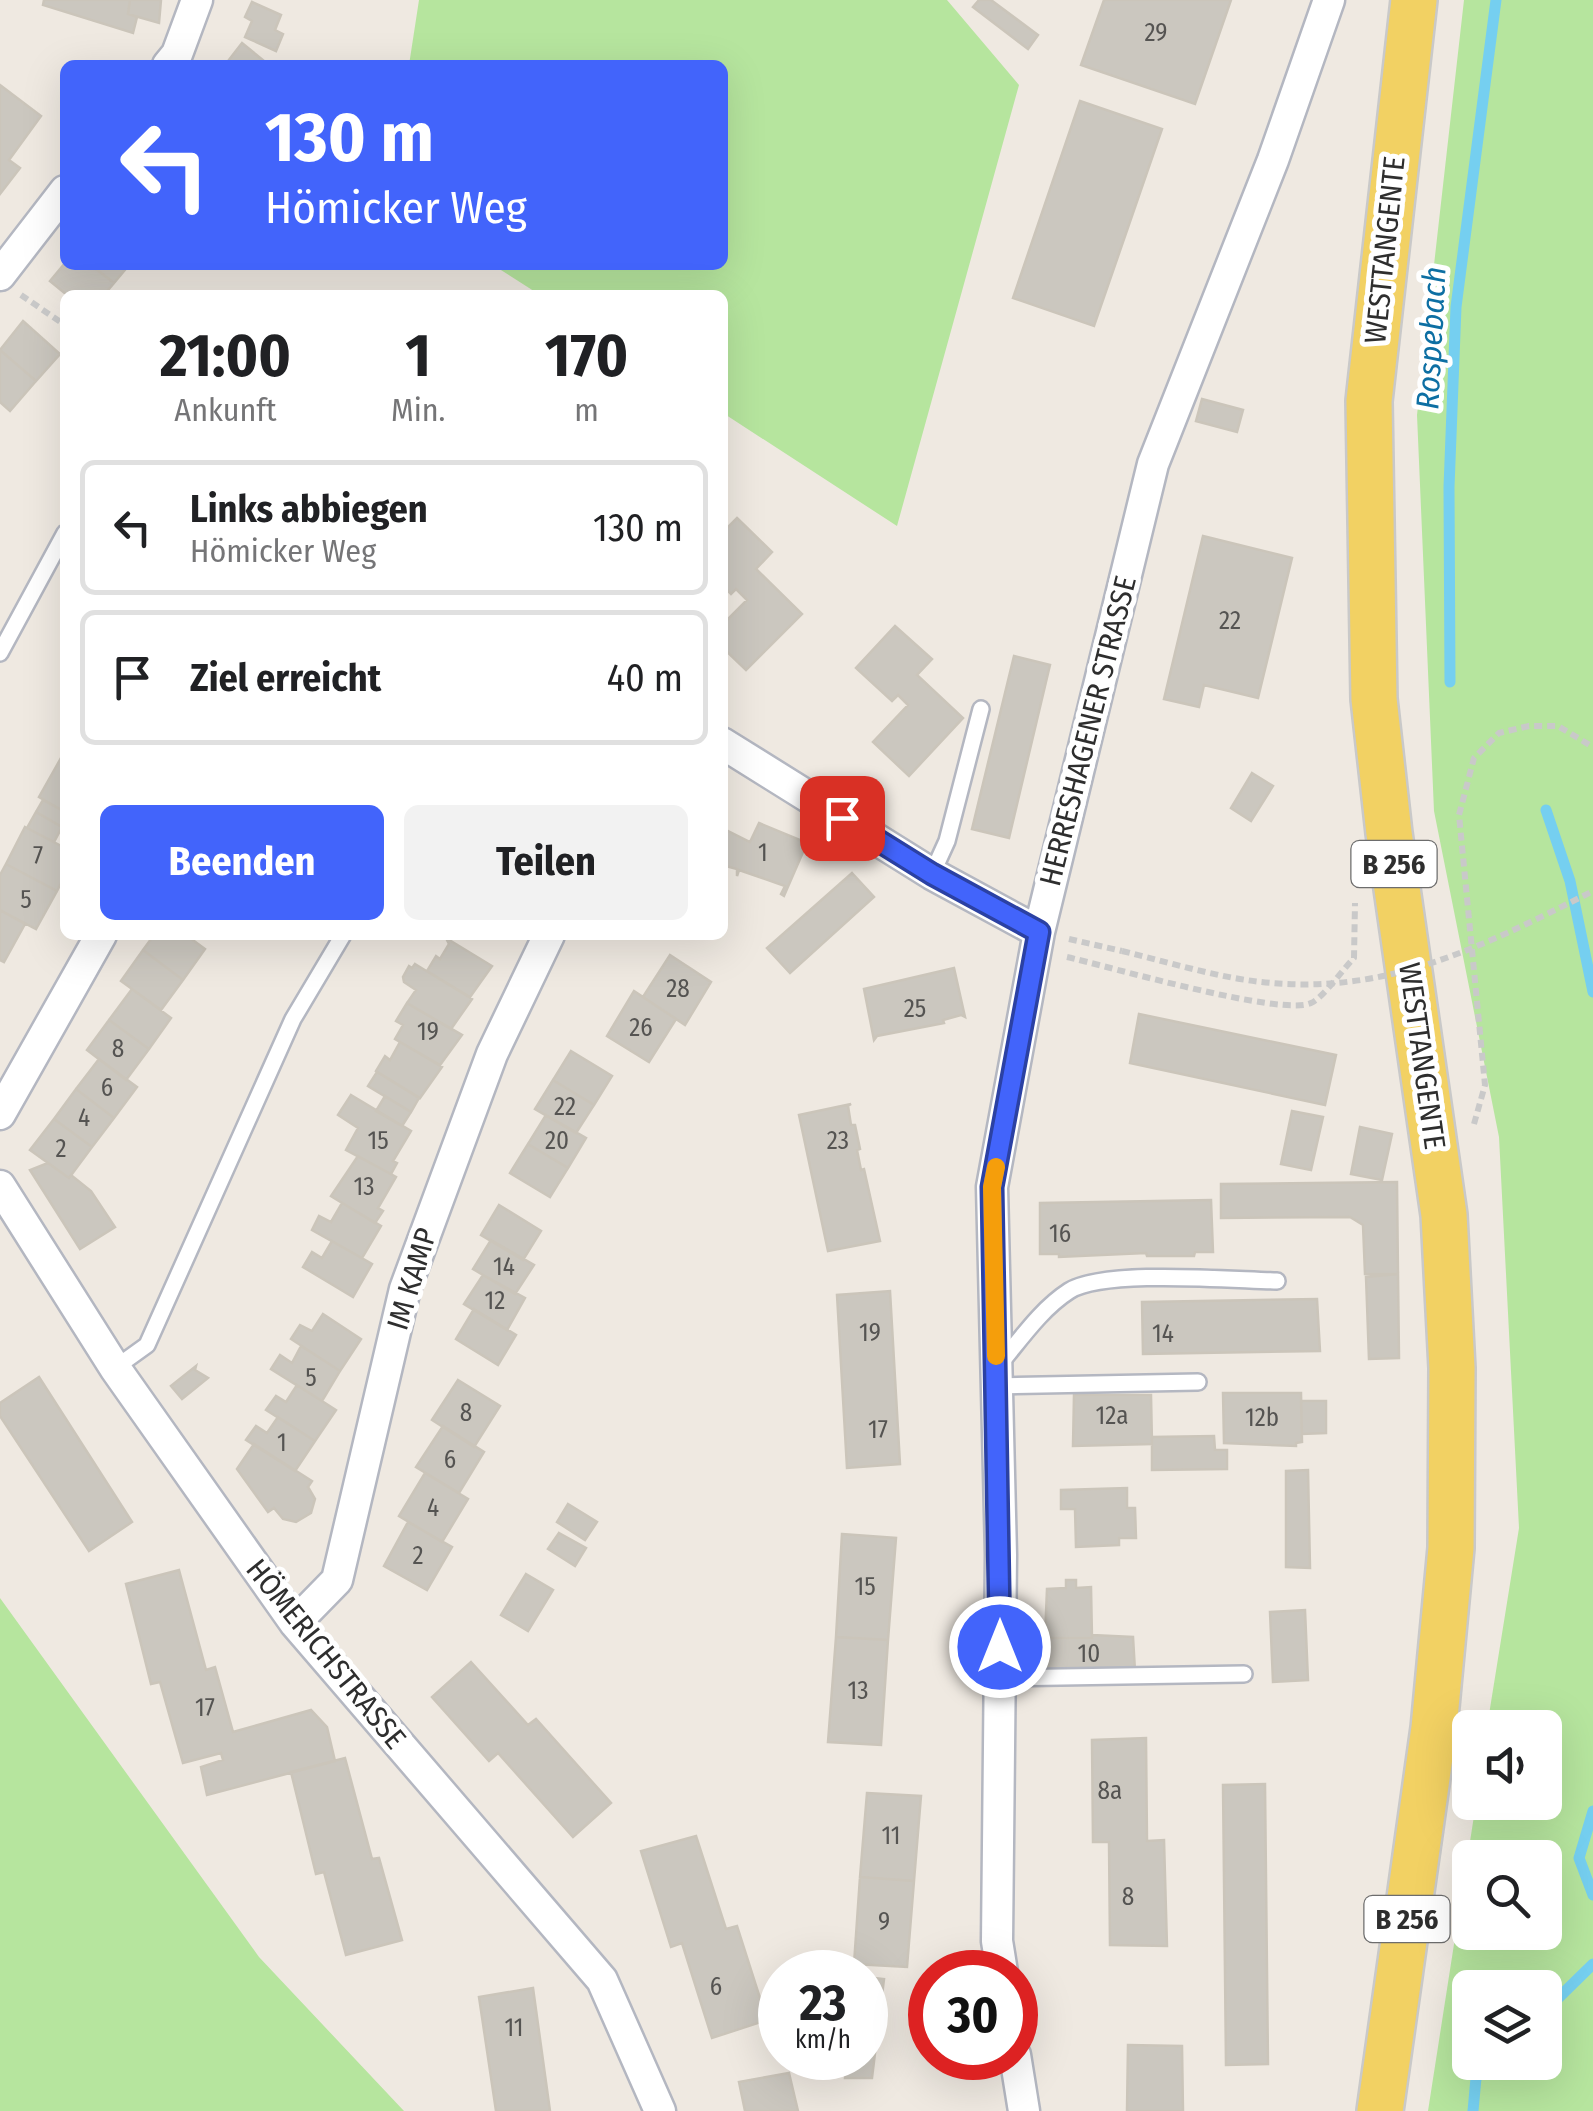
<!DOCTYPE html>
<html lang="de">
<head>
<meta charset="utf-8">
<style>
  :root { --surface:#fff; --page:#f2f2f2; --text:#202124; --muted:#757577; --line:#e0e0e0; --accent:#4264fb }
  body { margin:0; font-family:"Fira Sans Condensed",sans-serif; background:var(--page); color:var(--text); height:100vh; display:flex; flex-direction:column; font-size:38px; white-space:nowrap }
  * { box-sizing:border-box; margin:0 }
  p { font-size:32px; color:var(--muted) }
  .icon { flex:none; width:55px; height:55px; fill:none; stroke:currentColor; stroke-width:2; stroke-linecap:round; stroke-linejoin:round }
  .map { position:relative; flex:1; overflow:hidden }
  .side { position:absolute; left:60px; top:290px; width:668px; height:650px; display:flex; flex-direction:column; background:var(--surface); border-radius:15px; box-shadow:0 10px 40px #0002 }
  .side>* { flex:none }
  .banner { position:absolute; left:60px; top:60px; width:668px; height:210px; border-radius:15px; box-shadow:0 10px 40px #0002; background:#4264fb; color:#fff; overflow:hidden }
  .tools { position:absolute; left:1452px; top:1710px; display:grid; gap:20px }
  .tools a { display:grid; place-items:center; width:110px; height:110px; border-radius:15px; background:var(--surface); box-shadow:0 10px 40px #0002; font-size:50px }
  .speed { position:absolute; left:758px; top:1950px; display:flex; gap:20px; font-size:50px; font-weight:700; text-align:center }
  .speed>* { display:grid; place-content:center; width:130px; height:130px; border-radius:50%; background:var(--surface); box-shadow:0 10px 40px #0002; line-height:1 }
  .speed small { font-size:25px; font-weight:400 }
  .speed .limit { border:15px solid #d22; background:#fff; color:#111 }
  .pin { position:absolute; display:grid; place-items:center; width:85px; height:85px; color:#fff; margin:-42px; border-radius:20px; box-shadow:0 5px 15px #0006 }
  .me { position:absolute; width:110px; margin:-55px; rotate:0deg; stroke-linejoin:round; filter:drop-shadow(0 0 8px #0008) }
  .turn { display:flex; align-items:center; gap:35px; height:210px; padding:0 40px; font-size:45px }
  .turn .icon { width:130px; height:130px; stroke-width:2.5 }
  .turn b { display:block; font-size:70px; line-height:85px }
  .eta { display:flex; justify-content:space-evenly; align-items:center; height:170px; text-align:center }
  .eta b { font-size:60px; font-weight:700; line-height:70px }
  .cta { display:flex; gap:20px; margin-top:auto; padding:20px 40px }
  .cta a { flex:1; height:115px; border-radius:15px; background:var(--accent); color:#fff; font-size:40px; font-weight:700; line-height:115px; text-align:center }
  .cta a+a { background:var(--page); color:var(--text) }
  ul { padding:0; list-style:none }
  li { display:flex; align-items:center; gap:30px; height:135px; margin:0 20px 15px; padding:0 20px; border:5px solid var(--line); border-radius:15px }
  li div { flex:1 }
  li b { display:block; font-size:38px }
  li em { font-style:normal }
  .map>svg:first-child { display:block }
  .green { fill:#b6e59e; fill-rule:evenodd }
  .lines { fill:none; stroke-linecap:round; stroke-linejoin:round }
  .stream { stroke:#75cff0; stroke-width:11 }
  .building { fill:#cbc7bf; stroke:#cbc5ba; stroke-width:2.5 }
  .service-casing { stroke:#b4b7c1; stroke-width:20 }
  .minor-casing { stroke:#b4b7c1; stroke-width:35 }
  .primary-casing { stroke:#c9c9c9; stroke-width:50 }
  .path { stroke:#c9c9c9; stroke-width:6; stroke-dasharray:8 5; stroke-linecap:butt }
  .service { stroke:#fff; stroke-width:15 }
  .minor { stroke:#fff; stroke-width:30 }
  .primary { stroke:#f2d163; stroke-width:45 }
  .path-bridge { stroke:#c9c9c9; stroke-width:6; stroke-dasharray:8 5; stroke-linecap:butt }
  .route-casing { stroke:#2b41a3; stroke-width:25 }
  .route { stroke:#4264fb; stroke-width:18 }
  .slow { stroke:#f59e0b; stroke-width:18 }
  .labels { text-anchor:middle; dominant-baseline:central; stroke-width:10; stroke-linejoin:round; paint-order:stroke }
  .number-label { font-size:25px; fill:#555452 }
  .shield { fill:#fff; stroke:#6d6d6d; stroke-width:2.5 }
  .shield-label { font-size:28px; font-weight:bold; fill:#2e2e2e }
  .street-label { font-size:30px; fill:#2e2e2e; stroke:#fff }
  .water-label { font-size:32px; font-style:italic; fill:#0d6fa3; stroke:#fff }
</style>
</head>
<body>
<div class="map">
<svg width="1593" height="2111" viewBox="0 0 1593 2111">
  <rect width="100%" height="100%" fill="#efe9e1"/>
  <path class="green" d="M 419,0 L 947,0 L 1019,85 L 897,526 L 723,413 L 722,295 L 540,295 L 493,265 L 722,265 L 722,65 L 409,65 Z
    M 1464,0 L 1593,0 L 1593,2111 L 1428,2111 L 1476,1803 L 1545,1802 L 1545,1728 L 1487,1727 L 1519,1528 L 1499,1137 L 1434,811 L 1417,415 ZM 1470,1858 L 1545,1858 L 1545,1932 L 1470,1932 ZM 1470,1988 L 1545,1988 L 1545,2062 L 1470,2062 Z
    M 0,1598 L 259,1957 L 404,2111 L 0,2111 Z"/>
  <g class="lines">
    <path class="stream" d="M 1450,682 L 1449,487 L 1456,307 L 1496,0
      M 1546,810 L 1570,881 L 1593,992
      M 1593,1811 L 1579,1858 L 1593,1895
      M 1545,2011 L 1593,1964
      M 1473,2111 L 1476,2078 L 1492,2062"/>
  </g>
  <path class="building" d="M 44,0 L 130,0 L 128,14 L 137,17 L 133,33 L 43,5 Z
    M 130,0 L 161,0 L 159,23 L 128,14 Z
    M 979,0 L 991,0 L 1038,35 L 1028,49 L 973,7 Z
    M 1104,0 L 1231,0 L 1195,104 L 1081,65 Z
    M 252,2 L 281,15 L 275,30 L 283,34 L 276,51 L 245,37 L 252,21 L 245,17 Z
    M 242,43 L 269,65 L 225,65 Z
    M 0,85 L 41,116 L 9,160 L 20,168 L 0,194 Z
    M 1080,101 L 1162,129 L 1094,326 L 1013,298 Z
    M 65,263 L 91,265 L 114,283 L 104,295 L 67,295 L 50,281 Z
    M 91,265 L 129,265 L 114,283 Z
    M 23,321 L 60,354 L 36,381 L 0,350 Z
    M 0,350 L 36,381 L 10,411 L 0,402 Z
    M 1202,399 L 1243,410 L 1237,432 L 1196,421 Z
    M 737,518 L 772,552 L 756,569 L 802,614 L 746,670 L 722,647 L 722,625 L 747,600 L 736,589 L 731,594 L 722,585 L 722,533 Z
    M 1203,536 L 1292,558 L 1258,698 L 1204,685 L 1199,707 L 1164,699 Z
    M 895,626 L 932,659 L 917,675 L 963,718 L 909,776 L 873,742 L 908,705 L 898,695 L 892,701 L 856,668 Z
    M 1014,656 L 1050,665 L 1009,838 L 972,829 Z
    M 61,758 L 65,760 L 65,812 L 39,797 Z
    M 1252,773 L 1273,786 L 1251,821 L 1231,808 Z
    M 43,800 L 65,812 L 62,827 L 36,812 Z
    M 36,812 L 62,827 L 54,842 L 27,828 Z
    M 759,823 L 807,843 L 784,896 L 781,894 L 785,886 L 739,870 L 737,876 L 737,869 L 722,865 L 722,828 L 750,842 Z
    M 25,827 L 65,848 L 65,875 L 57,891 L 6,864 Z
    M 6,864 L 57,891 L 36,929 L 0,910 L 0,875 Z
    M 852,873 L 874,897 L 790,973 L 767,948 Z
    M 0,910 L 25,924 L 4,962 L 0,960 Z
    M 154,935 L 186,935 L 205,949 L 183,980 L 143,950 Z
    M 446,938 L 492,966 L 470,997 L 427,971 L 436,956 L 440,959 L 449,944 Z
    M 143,950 L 183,980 L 161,1010 L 121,981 Z
    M 670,955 L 711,982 L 685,1025 L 643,997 Z
    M 415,964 L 472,999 L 451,1029 L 407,1003 L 416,990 L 404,982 L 403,977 L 409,966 L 412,968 Z
    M 954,968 L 965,1017 L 961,1015 L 943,1020 L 944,1023 L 877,1036 L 874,1040 L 864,989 Z
    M 132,989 L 171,1018 L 149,1049 L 109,1020 Z
    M 634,991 L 676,1019 L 649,1062 L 607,1036 Z
    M 407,1003 L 462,1035 L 440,1065 L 395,1039 L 403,1025 L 396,1021 Z
    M 1139,1014 L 1336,1055 L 1325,1105 L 1130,1063 Z
    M 109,1020 L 149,1049 L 126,1080 L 87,1050 Z
    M 400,1042 L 442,1067 L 420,1098 L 376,1071 L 385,1056 L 390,1060 Z
    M 571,1051 L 612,1076 L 594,1105 L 553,1080 Z
    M 99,1059 L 137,1087 L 114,1118 L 76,1089 Z
    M 377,1072 L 419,1098 L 411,1112 L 368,1086 Z
    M 553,1080 L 594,1105 L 576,1133 L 535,1109 Z
    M 76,1089 L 114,1118 L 92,1147 L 54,1119 Z
    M 351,1095 L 411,1131 L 393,1161 L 397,1163 L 391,1174 L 346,1150 L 358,1128 L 338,1115 Z
    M 385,1096 L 411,1112 L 402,1126 L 376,1111 Z
    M 851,1104 L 848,1106 L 851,1125 L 855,1125 L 860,1149 L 857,1150 L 861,1170 L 864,1169 L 880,1241 L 828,1251 L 799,1115 Z
    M 1292,1111 L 1323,1117 L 1311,1170 L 1281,1164 Z
    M 546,1115 L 586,1138 L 568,1168 L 528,1144 Z
    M 54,1119 L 92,1147 L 69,1178 L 30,1150 Z
    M 1360,1127 L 1392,1134 L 1382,1180 L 1351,1174 Z
    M 528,1144 L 568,1168 L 550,1197 L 510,1173 Z
    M 358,1156 L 396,1177 L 378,1208 L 383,1211 L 375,1223 L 331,1196 Z
    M 48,1163 L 69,1178 L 71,1175 L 91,1191 L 115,1227 L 80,1249 L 30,1170 Z
    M 1397,1182 L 1398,1274 L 1365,1274 L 1363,1225 L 1350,1217 L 1221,1218 L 1221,1184 Z
    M 1211,1200 L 1213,1252 L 1195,1252 L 1194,1256 L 1147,1256 L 1146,1253 L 1059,1257 L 1059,1254 L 1040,1254 L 1040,1203 Z
    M 342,1203 L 381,1226 L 362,1258 L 312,1230 L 319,1216 L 331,1222 Z
    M 499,1205 L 541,1231 L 523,1260 L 481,1235 Z
    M 491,1240 L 534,1265 L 515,1294 L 473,1269 Z
    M 332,1241 L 372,1264 L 353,1297 L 303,1267 L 312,1252 L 322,1258 Z
    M 1398,1274 L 1399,1358 L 1369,1359 L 1366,1277 Z
    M 483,1275 L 525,1298 L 507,1330 L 464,1304 Z
    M 890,1291 L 900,1464 L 847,1468 L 837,1295 Z
    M 1317,1299 L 1320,1351 L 1143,1354 L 1142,1302 Z
    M 474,1309 L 516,1335 L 498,1365 L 456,1339 Z
    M 323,1314 L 361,1339 L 340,1371 L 291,1339 L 300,1325 L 312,1331 Z
    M 301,1346 L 340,1371 L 322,1401 L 271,1369 L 280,1355 L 292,1363 Z
    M 196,1366 L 195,1370 L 208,1378 L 182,1399 L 171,1386 Z
    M 39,1377 L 132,1522 L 89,1551 L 0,1416 L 0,1403 Z
    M 458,1380 L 500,1406 L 474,1447 L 432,1420 Z
    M 297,1385 L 336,1410 L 315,1441 L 266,1410 L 276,1396 L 286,1402 Z
    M 1223,1393 L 1301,1393 L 1302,1442 L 1296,1443 L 1296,1446 L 1224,1443 Z
    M 1074,1395 L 1151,1395 L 1152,1444 L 1073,1446 Z
    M 1301,1401 L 1326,1401 L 1326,1433 L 1302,1434 Z
    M 278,1417 L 315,1441 L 295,1471 L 246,1440 L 256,1426 L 267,1433 Z
    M 443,1426 L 484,1452 L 459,1493 L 416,1467 Z
    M 1214,1436 L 1215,1450 L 1227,1450 L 1227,1469 L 1152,1470 L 1152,1437 Z
    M 254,1444 L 312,1481 L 308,1487 L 315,1499 L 311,1513 L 296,1522 L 283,1519 L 274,1508 L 268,1512 L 237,1469 Z
    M 1308,1470 L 1310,1568 L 1286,1567 L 1286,1471 Z
    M 425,1473 L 468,1499 L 442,1542 L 399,1516 Z
    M 1127,1488 L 1127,1508 L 1135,1508 L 1136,1538 L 1119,1538 L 1119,1545 L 1076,1547 L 1075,1509 L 1061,1509 L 1061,1490 Z
    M 568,1504 L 597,1522 L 585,1540 L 557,1522 Z
    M 408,1522 L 452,1547 L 427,1590 L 384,1566 Z
    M 559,1533 L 586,1548 L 575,1566 L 548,1549 Z
    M 842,1534 L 896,1538 L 888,1640 L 836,1637 Z
    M 179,1570 L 206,1670 L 215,1667 L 233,1732 L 311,1710 L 327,1727 L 335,1761 L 207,1795 L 201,1767 L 223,1760 L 221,1753 L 183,1763 L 160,1682 L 151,1684 L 126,1584 Z
    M 526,1574 L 553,1590 L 528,1631 L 501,1615 Z
    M 1066,1580 L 1076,1580 L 1076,1588 L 1091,1587 L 1092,1638 L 1045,1638 L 1047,1589 L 1066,1588 Z
    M 1305,1610 L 1308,1680 L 1273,1682 L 1270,1612 Z
    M 1092,1635 L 1133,1637 L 1135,1671 L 1045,1670 L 1045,1638 L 1092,1638 Z
    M 836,1637 L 888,1640 L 881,1745 L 828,1742 Z
    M 471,1662 L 528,1725 L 536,1719 L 611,1803 L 573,1837 L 498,1753 L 489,1761 L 432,1697 Z
    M 1146,1738 L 1147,1841 L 1164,1840 L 1167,1946 L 1110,1945 L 1109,1842 L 1093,1842 L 1092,1740 Z
    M 345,1758 L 372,1859 L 379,1858 L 402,1940 L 346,1955 L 324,1872 L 316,1874 L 291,1772 Z
    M 1265,1784 L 1268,2064 L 1226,2065 L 1223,1785 Z
    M 867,1793 L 921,1796 L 914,1881 L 860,1877 Z
    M 696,1836 L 726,1929 L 737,1926 L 767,2020 L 712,2038 L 682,1943 L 671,1947 L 641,1851 Z
    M 860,1877 L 914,1881 L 907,1967 L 854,1964 Z
    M 865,1977 L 884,1979 L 872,2078 L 845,2078 L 847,2058 L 865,2058 Z
    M 533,1988 L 550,2111 L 496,2111 L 479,1997 Z
    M 1128,2045 L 1182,2046 L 1183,2111 L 1127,2111 Z
    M 789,2073 L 798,2111 L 745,2111 L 739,2082 Z"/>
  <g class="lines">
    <defs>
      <path id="service" d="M 0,653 L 65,533
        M 932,874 L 947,841 L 981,709
        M 999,1365 C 1020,1340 1041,1309 1069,1291 C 1104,1269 1231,1280 1277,1281
        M 115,1368 L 147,1345 L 293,1019 L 343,935
        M 997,1386 L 1198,1382
        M 1000,1678 L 1244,1674"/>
      <path id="minor" d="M 168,65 L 177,54 L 197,0
        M 0,275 L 65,191
        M 722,743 L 932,874 L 1039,932
        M 0,1114 L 101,935
        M 0,1186 L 115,1368 L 295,1623 L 602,1980 L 660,2111
        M 295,1623 L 337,1580 L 405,1289 L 492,1054 L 549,935
        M 1002,1972 L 997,1941 L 1001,1555 L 992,1187 L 1039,932 L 1153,464 L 1273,160 L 1329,0
        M 1015,2055 L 1024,2111"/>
      <path id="primary" d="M 1380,2111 L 1434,1728 L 1451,1548 L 1452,1368 L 1444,1215 L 1389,833 L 1374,699 L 1369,401 L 1414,0"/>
    </defs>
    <use href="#service" class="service-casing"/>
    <use href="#minor" class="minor-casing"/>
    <use href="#primary" class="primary-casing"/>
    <path class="path" d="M 21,295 L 65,325
      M 1069,939 L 1122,951
      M 1067,957 C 1107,966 1282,1017 1311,1003 C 1323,998 1343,969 1354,958 L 1355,903
      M 1474,1124 L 1485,1085 L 1459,815 L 1474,758 L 1499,733 L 1529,726 L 1558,726 L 1593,747"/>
    <use href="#service" class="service"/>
    <use href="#minor" class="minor"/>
    <use href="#primary" class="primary"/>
    <path class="path-bridge" d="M 1122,951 C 1159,960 1196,971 1234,978 C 1372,1003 1474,951 1593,891"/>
  </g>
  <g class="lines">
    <defs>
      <path id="route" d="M 842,818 L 932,874 L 1039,932 L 992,1187 L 1000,1647"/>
    </defs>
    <use href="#route" class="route-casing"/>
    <use href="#route" class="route"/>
    <path class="slow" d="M 996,1167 L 992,1187 L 996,1356"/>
  </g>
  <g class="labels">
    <g class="number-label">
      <text x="1156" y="33">29</text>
      <text x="1230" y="621">22</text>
      <text x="763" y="853">1</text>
      <text x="38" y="856">7</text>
      <text x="26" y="900">5</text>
      <text x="678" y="989">28</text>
      <text x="915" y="1009">25</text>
      <text x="641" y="1028">26</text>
      <text x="428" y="1032">19</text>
      <text x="118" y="1049">8</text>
      <text x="107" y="1088">6</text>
      <text x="565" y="1107">22</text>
      <text x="84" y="1118">4</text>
      <text x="378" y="1141">15</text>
      <text x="557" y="1141">20</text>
      <text x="838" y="1141">23</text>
      <text x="61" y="1149">2</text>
      <text x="364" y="1187">13</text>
      <text x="1060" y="1234">16</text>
      <text x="504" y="1267">14</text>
      <text x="495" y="1301">12</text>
      <text x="870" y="1333">19</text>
      <text x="1163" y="1334">14</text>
      <text x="311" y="1378">5</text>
      <text x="466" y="1413">8</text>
      <text x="1112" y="1416">12a</text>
      <text x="1262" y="1418">12b</text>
      <text x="878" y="1430">17</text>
      <text x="282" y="1443">1</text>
      <text x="450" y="1460">6</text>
      <text x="433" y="1508">4</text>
      <text x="418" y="1556">2</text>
      <text x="865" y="1587">15</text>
      <text x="1089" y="1654">10</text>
      <text x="858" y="1691">13</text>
      <text x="205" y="1708">17</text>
      <text x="1110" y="1791">8a</text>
      <text x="891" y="1836">11</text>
      <text x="1128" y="1897">8</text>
      <text x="884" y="1922">9</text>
      <text x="716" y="1987">6</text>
      <text x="514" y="2028">11</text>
    </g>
    <g class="shield">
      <rect x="1351.5" y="841" width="85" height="46" rx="8"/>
      <rect x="1364.5" y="1896" width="85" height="46" rx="8"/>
    </g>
    <g class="shield-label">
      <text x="1394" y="864">B 256</text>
      <text x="1407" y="1919">B 256</text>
    </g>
    <g class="street-label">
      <text transform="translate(1385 250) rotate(-84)">WESTTANGENTE</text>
      <text transform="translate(1088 731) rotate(-76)">HERRESHAGENER STRASSE</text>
      <text transform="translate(1422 1056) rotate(82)">WESTTANGENTE</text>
      <text transform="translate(412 1279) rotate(-73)">IM KAMP</text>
      <text transform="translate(326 1654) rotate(51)">HÖMERICHSTRASSE</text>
    </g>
    <g class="water-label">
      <text transform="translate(1431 338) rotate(-87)">Rospebach</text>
    </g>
  </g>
</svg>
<div class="tools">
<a><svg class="icon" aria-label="sound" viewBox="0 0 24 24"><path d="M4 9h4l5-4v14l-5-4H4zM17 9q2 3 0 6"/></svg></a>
<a><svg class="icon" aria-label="search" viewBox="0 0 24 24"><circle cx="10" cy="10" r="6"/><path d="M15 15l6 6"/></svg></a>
<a><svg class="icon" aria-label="layers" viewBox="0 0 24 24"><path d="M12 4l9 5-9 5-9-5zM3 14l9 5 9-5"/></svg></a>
</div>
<div class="speed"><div>23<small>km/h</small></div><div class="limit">30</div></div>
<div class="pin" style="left:842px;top:818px;background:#d93025"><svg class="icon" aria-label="arrive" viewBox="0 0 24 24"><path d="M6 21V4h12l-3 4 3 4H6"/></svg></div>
<svg class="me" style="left:1000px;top:1647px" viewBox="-20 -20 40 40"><circle r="17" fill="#4264fb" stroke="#fff" stroke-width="3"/><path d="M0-11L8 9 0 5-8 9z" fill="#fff"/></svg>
<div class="banner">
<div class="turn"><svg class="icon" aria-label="left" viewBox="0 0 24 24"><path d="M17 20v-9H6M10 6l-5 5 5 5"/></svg><div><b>130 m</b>Hömicker Weg</div></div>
</div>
<section class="side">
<div class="eta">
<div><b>21:00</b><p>Ankunft</p></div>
<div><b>1</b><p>Min.</p></div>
<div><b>170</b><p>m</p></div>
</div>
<ul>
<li><svg class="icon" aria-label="left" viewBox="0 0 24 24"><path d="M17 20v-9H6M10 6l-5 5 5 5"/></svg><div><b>Links abbiegen</b><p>Hömicker Weg</p></div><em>130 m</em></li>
<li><svg class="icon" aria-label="arrive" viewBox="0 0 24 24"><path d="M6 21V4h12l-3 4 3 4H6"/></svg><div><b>Ziel erreicht</b></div><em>40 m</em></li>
</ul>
<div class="cta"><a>Beenden</a><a>Teilen</a></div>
</section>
</div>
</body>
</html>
